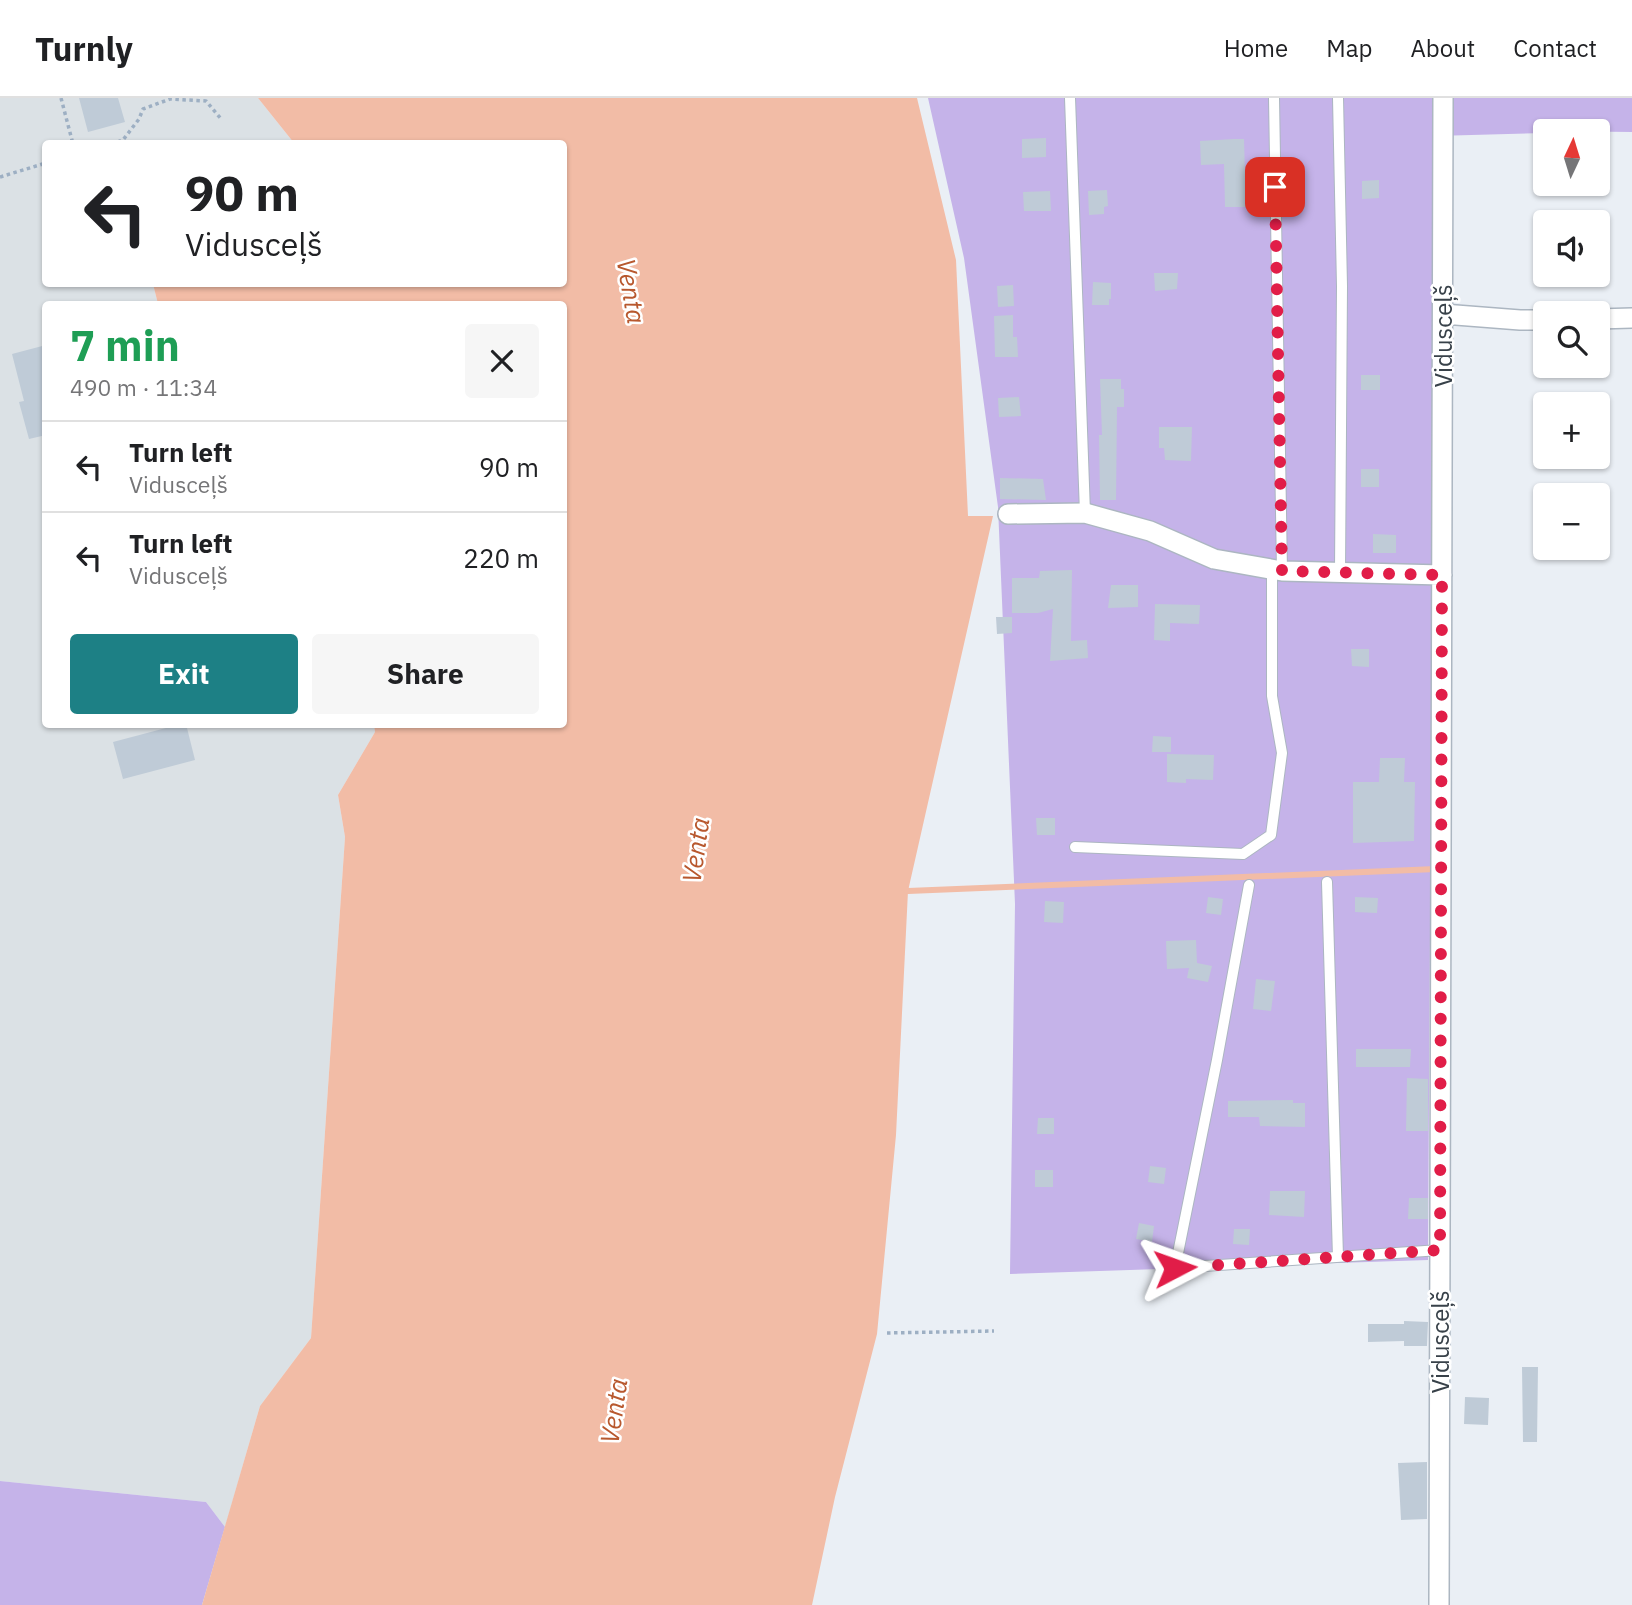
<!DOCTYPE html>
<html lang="en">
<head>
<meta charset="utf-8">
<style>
  :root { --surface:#fff; --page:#f6f6f6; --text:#202124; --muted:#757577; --line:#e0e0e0; --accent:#1d8085 }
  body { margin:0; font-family:"IBM Plex Sans",sans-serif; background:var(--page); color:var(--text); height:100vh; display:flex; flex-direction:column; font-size:26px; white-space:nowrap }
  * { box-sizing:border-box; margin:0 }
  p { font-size:23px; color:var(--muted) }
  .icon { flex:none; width:38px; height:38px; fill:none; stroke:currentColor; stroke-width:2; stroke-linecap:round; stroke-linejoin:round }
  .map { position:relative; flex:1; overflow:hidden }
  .side { position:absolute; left:42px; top:203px; width:525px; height:427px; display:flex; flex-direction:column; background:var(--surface); border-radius:7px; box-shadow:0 2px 5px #0004 }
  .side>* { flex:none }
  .guide { position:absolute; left:42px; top:42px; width:525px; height:147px; border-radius:7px; box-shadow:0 2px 5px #0004; background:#fff; color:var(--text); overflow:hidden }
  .needle { width:46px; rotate:4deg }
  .tools { position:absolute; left:1533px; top:21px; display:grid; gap:14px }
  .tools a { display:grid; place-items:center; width:77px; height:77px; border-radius:7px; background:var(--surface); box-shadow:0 2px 5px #0004; font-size:35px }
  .pin { position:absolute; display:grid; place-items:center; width:60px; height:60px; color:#fff; margin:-30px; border-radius:14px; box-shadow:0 4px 10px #0006 }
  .me { position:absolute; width:77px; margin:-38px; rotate:86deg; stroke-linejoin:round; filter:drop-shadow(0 0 5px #0008) }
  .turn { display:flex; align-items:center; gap:24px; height:147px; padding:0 28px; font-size:32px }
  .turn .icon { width:91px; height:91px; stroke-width:2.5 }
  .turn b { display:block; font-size:49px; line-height:60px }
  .round { display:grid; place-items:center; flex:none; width:74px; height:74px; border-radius:7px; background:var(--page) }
  .head { display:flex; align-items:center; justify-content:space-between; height:119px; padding:0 28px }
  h1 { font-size:42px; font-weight:800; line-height:52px; color:#1e9e55 }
  .cta { display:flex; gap:14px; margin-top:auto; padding:14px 28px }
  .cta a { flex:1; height:80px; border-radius:7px; background:var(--accent); color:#fff; font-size:28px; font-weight:800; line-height:80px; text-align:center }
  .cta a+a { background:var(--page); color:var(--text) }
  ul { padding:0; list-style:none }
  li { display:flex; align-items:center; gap:21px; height:91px; padding:0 28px; border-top:2px solid var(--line) }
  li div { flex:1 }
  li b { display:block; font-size:26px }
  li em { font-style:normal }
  header { display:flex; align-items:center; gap:42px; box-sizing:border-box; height:98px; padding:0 35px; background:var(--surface); border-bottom:2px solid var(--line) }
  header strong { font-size:33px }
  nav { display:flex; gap:38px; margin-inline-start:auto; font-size:24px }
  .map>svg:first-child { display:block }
  .industrial { fill:#dbe1e5 }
  .green { fill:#c5b3e9 }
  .water { fill:#f2bca6 }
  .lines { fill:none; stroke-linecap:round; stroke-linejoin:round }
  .stream { stroke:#f2bca6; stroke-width:6 }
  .building { fill:#bfcbd7 }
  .service-casing { stroke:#acb6c1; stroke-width:12 }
  .minor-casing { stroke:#acb6c1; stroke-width:22 }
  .path { stroke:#9dafc3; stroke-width:3.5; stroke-dasharray:3.5 3.5; stroke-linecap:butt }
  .service { stroke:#fff; stroke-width:10 }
  .minor { stroke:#fff; stroke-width:19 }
  .route { stroke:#e11d48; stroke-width:12; stroke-dasharray:0 21.6 }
  .labels { text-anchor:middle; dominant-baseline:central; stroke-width:5; stroke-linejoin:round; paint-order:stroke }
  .street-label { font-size:24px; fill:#384149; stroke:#fff }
  .water-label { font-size:26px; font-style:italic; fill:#b8582e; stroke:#fff }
</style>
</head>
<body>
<header>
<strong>Turnly</strong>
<nav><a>Home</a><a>Map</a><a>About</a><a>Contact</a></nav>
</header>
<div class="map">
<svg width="1632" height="1507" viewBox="0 0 1632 1507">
  <rect width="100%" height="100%" fill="#eaeff5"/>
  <path class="industrial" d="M 0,0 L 258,0 L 294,45 L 46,46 L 46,186 L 153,186 L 158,206 L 46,206 L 46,626 L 374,626 L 375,634 L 338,697 L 345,739 L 311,1240 L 260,1308 L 225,1429 L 206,1404 L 0,1383 Z"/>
  <path class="green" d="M 928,0 L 1632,0 L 1632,34 L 1545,33 L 1545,35 L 1435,38 L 1428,1162 L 1010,1176 L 1015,806 L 998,409 L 964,160 Z
    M 0,1383 L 206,1404 L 225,1429 L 202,1507 L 0,1507 Z"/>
  <path class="water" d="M 258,0 L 917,0 L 956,162 L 968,418 L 993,418 L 908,793 L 896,1037 L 877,1236 L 835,1399 L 812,1507 L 202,1507 L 260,1308 L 311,1240 L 345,739 L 338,697 L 375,634 L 374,627 L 564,626 L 564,206 L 158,206 L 153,186 L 564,186 L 564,46 L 294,45 Z"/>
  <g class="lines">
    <path class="stream" d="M 901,788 L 908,793 L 1436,771"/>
  </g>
  <path class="building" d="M 79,0 L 118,0 L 125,24 L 88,34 Z
    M 1046,40 L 1046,59 L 1022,60 L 1022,41 Z
    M 1234,41 L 1244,41 L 1246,109 L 1225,109 L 1224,66 L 1201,67 L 1200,43 Z
    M 1379,82 L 1379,100 L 1362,101 L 1362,83 Z
    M 1107,92 L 1108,108 L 1104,109 L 1104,116 L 1089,117 L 1088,93 Z
    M 1050,93 L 1051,113 L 1024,113 L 1023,94 Z
    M 1154,175 L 1178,175 L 1177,191 L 1155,193 Z
    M 1093,184 L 1111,185 L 1111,201 L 1109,201 L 1109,207 L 1092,207 Z
    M 1013,187 L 1014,208 L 998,209 L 997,188 Z
    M 1013,217 L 1013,239 L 1017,239 L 1018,259 L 995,259 L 994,218 Z
    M 46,247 L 46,337 L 29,341 L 19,304 L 24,303 L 12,256 Z
    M 1361,277 L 1380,277 L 1380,292 L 1361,292 Z
    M 1100,281 L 1121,281 L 1121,291 L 1124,291 L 1124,309 L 1117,309 L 1116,402 L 1100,402 L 1099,337 L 1102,337 Z
    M 1019,299 L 1021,318 L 999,319 L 998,300 Z
    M 1159,329 L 1192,329 L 1191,363 L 1165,362 L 1164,350 L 1159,350 Z
    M 1361,371 L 1379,371 L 1379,389 L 1361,389 Z
    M 1000,380 L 1043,381 L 1046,402 L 1000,401 Z
    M 1373,436 L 1396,437 L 1396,455 L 1373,455 Z
    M 1072,472 L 1071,543 L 1087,542 L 1088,560 L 1050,563 L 1053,511 L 1038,515 L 1012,515 L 1012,480 L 1039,480 L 1040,473 Z
    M 1111,487 L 1138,487 L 1138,509 L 1108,510 Z
    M 1155,506 L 1200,507 L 1199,526 L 1170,525 L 1170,543 L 1154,542 Z
    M 996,519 L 1012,519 L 1012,535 L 997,536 Z
    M 1351,551 L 1369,551 L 1369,569 L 1352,568 Z
    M 181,626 L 186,626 L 195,662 L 123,681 L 113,644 Z
    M 1153,638 L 1171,639 L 1171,654 L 1152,654 Z
    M 1167,656 L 1214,657 L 1213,682 L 1186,681 L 1186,685 L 1167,684 Z
    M 1380,660 L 1405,660 L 1404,684 L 1415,684 L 1414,743 L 1353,745 L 1353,684 L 1379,684 Z
    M 1036,720 L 1055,720 L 1055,737 L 1037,737 Z
    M 1208,799 L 1223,801 L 1221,817 L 1206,815 Z
    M 1355,799 L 1378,800 L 1377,815 L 1355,814 Z
    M 1045,803 L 1064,804 L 1063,825 L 1044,824 Z
    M 1196,842 L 1197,865 L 1212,868 L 1208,884 L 1187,880 L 1189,870 L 1167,871 L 1166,843 Z
    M 1256,881 L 1275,883 L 1271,913 L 1253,911 Z
    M 1356,951 L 1411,951 L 1410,969 L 1356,969 Z
    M 1407,980 L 1428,981 L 1428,1033 L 1406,1033 Z
    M 1293,1002 L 1293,1005 L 1305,1005 L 1305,1029 L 1260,1028 L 1259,1019 L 1228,1019 L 1228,1003 Z
    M 1038,1020 L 1054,1020 L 1054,1036 L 1037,1036 Z
    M 1150,1068 L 1166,1070 L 1164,1086 L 1148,1084 Z
    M 1035,1072 L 1053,1072 L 1053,1089 L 1035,1089 Z
    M 1270,1093 L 1305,1093 L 1304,1119 L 1269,1117 Z
    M 1409,1100 L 1428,1100 L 1428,1121 L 1408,1121 Z
    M 1139,1125 L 1154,1128 L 1152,1144 L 1136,1141 Z
    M 1234,1131 L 1250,1131 L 1249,1147 L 1233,1146 Z
    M 1404,1223 L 1428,1224 L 1427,1248 L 1404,1248 L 1404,1243 L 1368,1244 L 1368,1226 L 1404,1226 Z
    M 1522,1269 L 1538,1269 L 1537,1344 L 1523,1344 Z
    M 1465,1299 L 1489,1300 L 1488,1327 L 1464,1326 Z
    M 1427,1364 L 1427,1421 L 1401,1422 L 1398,1365 Z"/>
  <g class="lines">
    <defs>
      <path id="service" d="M 1070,0 L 1085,415
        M 1274,0 L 1282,473
        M 1338,0 L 1342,188 L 1340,474
        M 1075,749 L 1243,756 L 1271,737 L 1282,655 L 1272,598 L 1272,471
        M 1327,784 L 1338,1159
        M 1249,787 L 1217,962 L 1175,1170 L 1440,1152"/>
      <path id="minor" d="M 1443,216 L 1520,222 L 1545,222
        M 1598,221 L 1632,220
        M 1008,416 L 1085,415 L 1150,433 L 1214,461 L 1282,473 L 1442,477
        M 1439,1507 L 1443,0"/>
    </defs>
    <use href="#service" class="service-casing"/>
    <use href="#minor" class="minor-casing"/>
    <path class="path" d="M 61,0 L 73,46
      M 111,46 L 123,42 L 139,21 L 143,11 L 170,1 L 206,3 L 222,22
      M 0,79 L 46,65
      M 887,1235 L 994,1233"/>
    <use href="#service" class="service"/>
    <use href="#minor" class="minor"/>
  </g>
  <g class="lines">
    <path class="route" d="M 1175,1170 L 1440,1152 L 1442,477 L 1282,473 L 1275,89"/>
  </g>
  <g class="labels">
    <g class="street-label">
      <text transform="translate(1443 238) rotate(-90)">Vidusceļš</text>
      <text transform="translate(1440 1244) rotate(-90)">Vidusceļš</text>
    </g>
    <g class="water-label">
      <text transform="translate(632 193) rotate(80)">Venta</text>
      <text transform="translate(695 752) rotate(-82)">Venta</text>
      <text transform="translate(613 1313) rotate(-82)">Venta</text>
    </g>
  </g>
</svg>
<div class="tools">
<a><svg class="needle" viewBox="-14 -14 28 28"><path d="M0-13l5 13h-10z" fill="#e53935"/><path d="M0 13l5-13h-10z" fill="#757577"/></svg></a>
<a><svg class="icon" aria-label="sound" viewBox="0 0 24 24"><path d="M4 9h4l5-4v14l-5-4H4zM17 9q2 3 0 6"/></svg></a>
<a><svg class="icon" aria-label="search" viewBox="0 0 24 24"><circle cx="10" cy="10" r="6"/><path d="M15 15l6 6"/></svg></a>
<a>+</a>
<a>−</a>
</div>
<div class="pin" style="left:1275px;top:89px;background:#d93025"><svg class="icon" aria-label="arrive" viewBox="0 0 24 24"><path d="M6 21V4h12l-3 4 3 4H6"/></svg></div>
<svg class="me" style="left:1175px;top:1170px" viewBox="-20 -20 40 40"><path d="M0-17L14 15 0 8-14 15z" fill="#e11d48" stroke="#fff" stroke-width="4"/></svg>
<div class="guide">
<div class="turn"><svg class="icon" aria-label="left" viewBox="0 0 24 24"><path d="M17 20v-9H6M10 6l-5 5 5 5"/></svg><div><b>90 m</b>Vidusceļš</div></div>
</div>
<section class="side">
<div class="head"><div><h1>7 min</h1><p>490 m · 11:34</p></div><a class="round"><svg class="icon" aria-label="close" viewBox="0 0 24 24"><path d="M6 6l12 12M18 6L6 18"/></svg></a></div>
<ul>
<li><svg class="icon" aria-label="left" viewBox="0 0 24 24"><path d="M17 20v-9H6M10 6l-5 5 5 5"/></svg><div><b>Turn left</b><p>Vidusceļš</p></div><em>90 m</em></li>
<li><svg class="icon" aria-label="left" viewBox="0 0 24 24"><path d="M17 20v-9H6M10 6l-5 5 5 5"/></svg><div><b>Turn left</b><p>Vidusceļš</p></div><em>220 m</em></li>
</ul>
<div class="cta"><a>Exit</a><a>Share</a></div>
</section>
</div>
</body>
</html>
